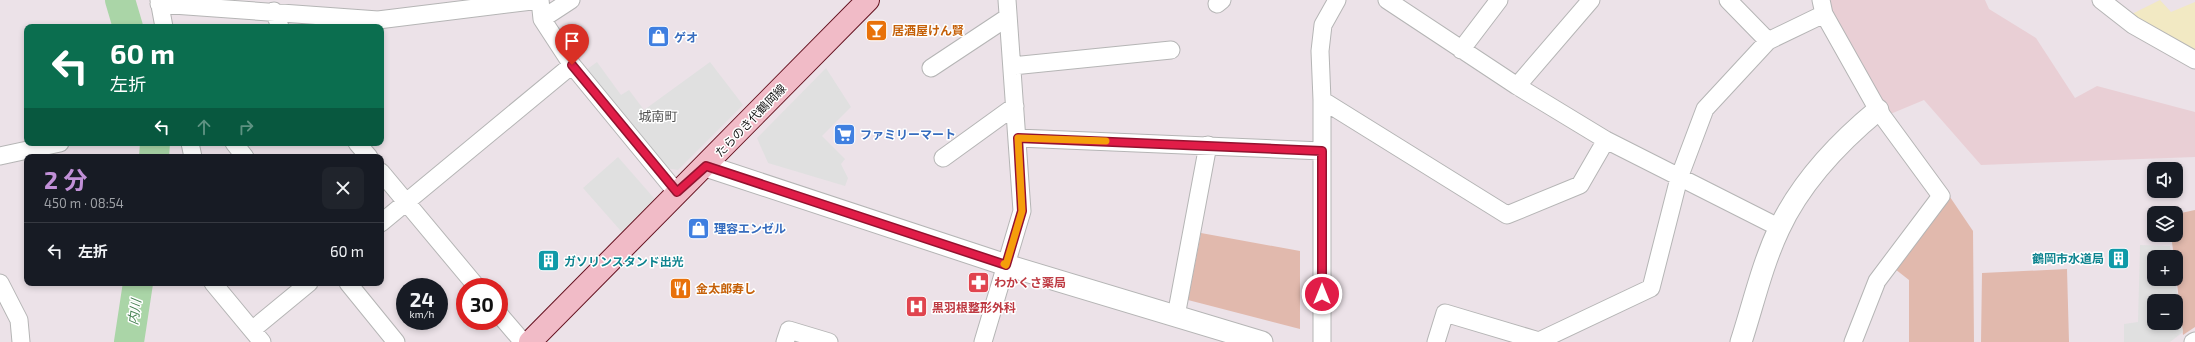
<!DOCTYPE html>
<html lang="ja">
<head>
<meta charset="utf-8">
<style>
  :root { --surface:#171b24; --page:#20242c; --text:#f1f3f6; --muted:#9ea1a6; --line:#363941; --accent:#c190d7 }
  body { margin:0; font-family:"Exo 2","Noto Sans JP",sans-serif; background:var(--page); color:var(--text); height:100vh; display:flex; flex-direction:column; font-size:15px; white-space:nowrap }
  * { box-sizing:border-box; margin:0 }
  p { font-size:13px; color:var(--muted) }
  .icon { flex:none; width:22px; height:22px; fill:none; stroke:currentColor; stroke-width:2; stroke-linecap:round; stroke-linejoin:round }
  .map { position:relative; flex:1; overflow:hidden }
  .panel { position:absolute; left:24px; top:154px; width:360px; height:132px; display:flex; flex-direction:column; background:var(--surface); border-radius:8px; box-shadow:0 2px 6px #0003 }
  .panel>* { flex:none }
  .top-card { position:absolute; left:24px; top:24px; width:360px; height:122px; border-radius:8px; box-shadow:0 2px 6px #0003; background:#0b6e4f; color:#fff; overflow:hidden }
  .controls { position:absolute; left:2147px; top:162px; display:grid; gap:8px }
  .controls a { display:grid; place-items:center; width:36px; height:36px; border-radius:8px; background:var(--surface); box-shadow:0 2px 6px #0003; font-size:20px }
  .speed { position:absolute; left:396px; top:278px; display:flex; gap:8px; font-size:20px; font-weight:700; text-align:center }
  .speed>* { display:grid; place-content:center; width:52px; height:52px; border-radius:50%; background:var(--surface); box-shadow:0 2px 6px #0003; line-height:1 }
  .speed small { font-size:10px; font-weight:400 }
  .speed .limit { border:6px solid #d22; background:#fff; color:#111 }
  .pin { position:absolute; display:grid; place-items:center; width:34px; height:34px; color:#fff; margin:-41px -17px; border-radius:50% 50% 50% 0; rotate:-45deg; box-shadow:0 0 4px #0007 }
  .pin .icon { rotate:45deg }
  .me { position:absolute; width:44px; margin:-22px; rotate:0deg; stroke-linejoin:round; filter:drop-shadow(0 0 3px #0008) }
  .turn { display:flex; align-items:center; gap:14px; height:84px; padding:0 20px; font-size:18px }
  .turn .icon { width:52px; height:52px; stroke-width:2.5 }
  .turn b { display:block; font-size:28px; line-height:34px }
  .lanes { display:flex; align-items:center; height:38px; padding:0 20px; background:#0003; justify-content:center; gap:20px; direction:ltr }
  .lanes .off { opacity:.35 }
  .round { display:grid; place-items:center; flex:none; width:42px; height:42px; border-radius:8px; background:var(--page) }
  .summary { display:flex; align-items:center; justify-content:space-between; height:68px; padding:0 20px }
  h1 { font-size:24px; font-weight:700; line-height:30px; color:var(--accent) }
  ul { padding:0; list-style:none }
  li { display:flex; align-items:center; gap:12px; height:56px; padding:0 20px; border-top:1px solid var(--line) }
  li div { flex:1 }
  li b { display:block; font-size:15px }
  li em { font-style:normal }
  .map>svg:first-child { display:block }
  .farmland { fill:#e9cfd5 }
  .grass { fill:#e1b9ad }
  .park { fill:#f2e9c3 }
  .parking { fill:#e0e0e0; fill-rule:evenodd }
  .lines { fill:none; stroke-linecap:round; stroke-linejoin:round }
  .river { stroke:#aad5a7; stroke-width:30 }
  .minor-casing { stroke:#b5b5b5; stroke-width:19 }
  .tertiary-casing { stroke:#b5b5b5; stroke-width:23 }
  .secondary-casing { stroke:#64111f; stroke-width:24 }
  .minor { stroke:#fff; stroke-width:17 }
  .tertiary { stroke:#fff; stroke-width:21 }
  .secondary { stroke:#f1bbc7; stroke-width:22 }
  .route-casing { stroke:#92132f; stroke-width:10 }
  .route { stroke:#e11d48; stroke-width:7 }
  .slow { stroke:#f59e0b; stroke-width:7 }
  .labels { text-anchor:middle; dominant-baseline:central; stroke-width:3; stroke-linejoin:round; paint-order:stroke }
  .food-label { font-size:12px; font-weight:bold; fill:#c56008; stroke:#fff; text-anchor:start }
  .shop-label { font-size:12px; font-weight:bold; fill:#366cbe; stroke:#fff; text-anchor:start }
  .street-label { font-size:12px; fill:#1c1c1c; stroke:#fff }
  .culture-label { font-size:12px; font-weight:bold; fill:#0d838f; stroke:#fff; text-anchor:end }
  .health-label { font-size:12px; font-weight:bold; fill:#be3a42; stroke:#fff; text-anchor:start }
  .neighbourhood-label { font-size:13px; fill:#4f4f4f; stroke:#fff }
  .water-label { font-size:13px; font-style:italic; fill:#478353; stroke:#fff }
</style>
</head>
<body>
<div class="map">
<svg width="2195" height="342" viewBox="0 0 2195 342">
  <rect width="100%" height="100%" fill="#ece2e8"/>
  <path class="farmland" d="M 1829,0 L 1985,0 L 1989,9 L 2036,38 L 2075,98 L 2097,86 L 2195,112 L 2195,157 L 1981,165 L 1924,100 L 1888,115 L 1831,11 Z"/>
  <path class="grass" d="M 1950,197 L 1973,231 L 1974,342 L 1909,342 L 1909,280 L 1895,269 Z
    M 2195,210 L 2195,327 L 2183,335 L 2176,274 L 2176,257 L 2174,257 L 2171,235 L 2176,235 L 2176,214 Z
    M 1201,233 L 1300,251 L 1300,329 L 1188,300 Z
    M 2067,269 L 2069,342 L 1981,342 L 1982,273 Z"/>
  <path class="park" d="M 2160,0 L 2171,12 L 2195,2 L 2195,58 L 2128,16 Z"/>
  <path class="parking" d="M 597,62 L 621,95 L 629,90 L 644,110 L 710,62 L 743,105 L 678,170 L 665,168 L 586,70 Z
    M 826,68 L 851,107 L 822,136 L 845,159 L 841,164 L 848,178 L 845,186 L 768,163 L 757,138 Z
    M 618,157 L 660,205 L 627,238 L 583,188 Z
    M 2140,245 L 2170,246 L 2172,257 L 2154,257 L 2154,279 L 2175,279 L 2183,332 L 2170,342 L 2124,342 L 2124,324 L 2138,322 ZM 2154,301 L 2176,301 L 2176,323 L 2154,323 Z"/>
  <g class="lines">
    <path class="river" d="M 120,0 L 128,27
      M 154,157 L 155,143
      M 129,342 L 138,283"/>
    <defs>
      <path id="minor" d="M 159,0 L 164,27
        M 540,0 L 542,19 L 572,65 L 677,193
        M 1387,0 L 1517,86 L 1606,140 L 1780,228
        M 1728,0 L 1768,41
        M 1821,0 L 1824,14 L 1878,110 L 1941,196 L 1877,281 L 1853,342
        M 2101,0 L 2133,25 L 2195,60
        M 159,4 L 378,20 L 540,0
        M 1217,4 L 1222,0
        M 274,11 L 280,27
        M 542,19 L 571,0
        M 1461,50 L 1499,0
        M 1012,66 L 1171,50
        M 931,68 L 1008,17
        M 1517,86 L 1591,0
        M 1322,100 L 1507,215 L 1580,185 L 1606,140
        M 1018,138 L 1322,151
        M 190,143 L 193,157
        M 234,143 L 245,157
        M 357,143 L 369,157
        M 0,156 L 60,143
        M 943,158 L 1015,106
        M 381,172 L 477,287
        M 381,223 L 572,65
        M 0,283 L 19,320 L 21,342
        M 213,283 L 262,342
        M 348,283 L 396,342
        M 499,314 L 523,342
        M 1176,316 L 1208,145
        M 252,330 L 309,283
        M 785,342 L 789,330 L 829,342
        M 983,342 L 1022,211 L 1007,0
        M 1322,342 L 1322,100 L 1320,51 L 1323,25 L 1337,0
        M 1436,342 L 1445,313 L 1539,341 L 1651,288 L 1679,178 L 1705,109 L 1768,41 L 1824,14
        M 2193,342 L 2195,341"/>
      <path id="tertiary" d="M 706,166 L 1006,265 L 1262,342
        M 1741,342 C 1753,305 1762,265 1779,229 C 1801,182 1838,143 1878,110"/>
      <path id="secondary" d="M 530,342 L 868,0"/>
    </defs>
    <use href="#minor" class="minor-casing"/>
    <use href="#tertiary" class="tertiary-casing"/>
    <use href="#secondary" class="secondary-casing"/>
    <use href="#minor" class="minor"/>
    <use href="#tertiary" class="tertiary"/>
    <use href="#secondary" class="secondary"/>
  </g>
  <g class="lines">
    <defs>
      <path id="route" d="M 572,65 L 677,192 L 706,166 L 1006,265 L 1022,211 L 1018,138 L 1322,151 L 1322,294"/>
    </defs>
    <use href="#route" class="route-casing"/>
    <use href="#route" class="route"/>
    <path class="slow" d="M 1004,264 L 1006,265 L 1022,211 L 1018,138 L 1106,141"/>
  </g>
  <defs>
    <symbol id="bar-square" viewBox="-11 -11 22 22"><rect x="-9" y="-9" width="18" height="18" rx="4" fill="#e8710a" stroke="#fff"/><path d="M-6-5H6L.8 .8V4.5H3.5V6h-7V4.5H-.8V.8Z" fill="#fff"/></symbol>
    <symbol id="shop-square" viewBox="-11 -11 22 22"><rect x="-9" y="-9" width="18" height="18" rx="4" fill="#3f7fe0" stroke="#fff"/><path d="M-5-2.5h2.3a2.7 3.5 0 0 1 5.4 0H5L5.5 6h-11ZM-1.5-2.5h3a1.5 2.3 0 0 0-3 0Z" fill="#fff"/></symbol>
    <symbol id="supermarket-square" viewBox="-11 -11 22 22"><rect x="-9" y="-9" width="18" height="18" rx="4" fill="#3f7fe0" stroke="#fff"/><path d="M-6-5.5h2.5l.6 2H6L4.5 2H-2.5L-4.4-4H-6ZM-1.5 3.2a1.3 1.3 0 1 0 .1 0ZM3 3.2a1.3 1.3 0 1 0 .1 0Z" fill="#fff"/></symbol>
    <symbol id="building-square" viewBox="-11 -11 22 22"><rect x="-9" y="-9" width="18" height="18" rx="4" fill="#0f9aa8" stroke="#fff"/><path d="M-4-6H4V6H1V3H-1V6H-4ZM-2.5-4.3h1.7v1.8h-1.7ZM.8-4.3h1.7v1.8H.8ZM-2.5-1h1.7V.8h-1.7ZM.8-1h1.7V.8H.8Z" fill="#fff"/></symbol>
    <symbol id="pharmacy-square" viewBox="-11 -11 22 22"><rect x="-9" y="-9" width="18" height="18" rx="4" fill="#e0444e" stroke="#fff"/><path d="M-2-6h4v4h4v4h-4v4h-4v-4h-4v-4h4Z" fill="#fff"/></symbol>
    <symbol id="restaurant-square" viewBox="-11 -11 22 22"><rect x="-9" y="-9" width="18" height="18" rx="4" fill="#e8710a" stroke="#fff"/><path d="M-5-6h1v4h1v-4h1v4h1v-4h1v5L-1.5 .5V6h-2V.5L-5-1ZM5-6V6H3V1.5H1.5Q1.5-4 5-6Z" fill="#fff"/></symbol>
    <symbol id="hospital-square" viewBox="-11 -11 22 22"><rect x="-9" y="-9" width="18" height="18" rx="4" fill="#e0444e" stroke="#fff"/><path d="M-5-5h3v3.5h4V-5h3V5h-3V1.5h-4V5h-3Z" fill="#fff"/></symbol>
  </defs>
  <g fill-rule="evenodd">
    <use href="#bar-square" x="864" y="18" width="25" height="25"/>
    <use href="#shop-square" x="646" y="24" width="25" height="25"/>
    <use href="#supermarket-square" x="832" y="122" width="25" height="25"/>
    <use href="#shop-square" x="686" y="216" width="25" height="25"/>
    <use href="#building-square" x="2106" y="246" width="25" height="25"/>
    <use href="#building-square" x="536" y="248" width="25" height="25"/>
    <use href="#pharmacy-square" x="966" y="270" width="25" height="25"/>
    <use href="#restaurant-square" x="668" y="276" width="25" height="25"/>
    <use href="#hospital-square" x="904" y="294" width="25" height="25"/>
  </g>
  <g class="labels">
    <g class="food-label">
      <text x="892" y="30">居酒屋けん賢</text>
      <text x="696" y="288">金太郎寿し</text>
    </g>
    <g class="shop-label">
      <text x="674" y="37">ゲオ</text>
      <text x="860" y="134">ファミリーマート</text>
      <text x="714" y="228">理容エンゼル</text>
    </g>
    <g class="street-label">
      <text transform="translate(750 120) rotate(-46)">たらのき代鶴岡線</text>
    </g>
    <g class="culture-label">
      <text x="2104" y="258">鶴岡市水道局</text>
      <text x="564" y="261" text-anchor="start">ガソリンスタンド出光</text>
    </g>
    <g class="health-label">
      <text x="994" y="282">わかくさ薬局</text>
      <text x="932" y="307">黒羽根整形外科</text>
    </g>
    <g class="neighbourhood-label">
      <text x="658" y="116">城南町</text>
    </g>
    <g class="water-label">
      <text transform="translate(134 312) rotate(-82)">内川</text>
    </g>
  </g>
</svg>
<div class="controls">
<a><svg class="icon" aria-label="sound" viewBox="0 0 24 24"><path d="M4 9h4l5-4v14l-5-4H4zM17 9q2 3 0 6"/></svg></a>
<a><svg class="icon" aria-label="layers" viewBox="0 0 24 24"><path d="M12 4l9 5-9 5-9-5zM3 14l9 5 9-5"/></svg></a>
<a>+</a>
<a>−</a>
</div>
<div class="speed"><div>24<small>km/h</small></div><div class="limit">30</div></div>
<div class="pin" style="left:572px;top:65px;background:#d93025"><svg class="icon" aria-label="arrive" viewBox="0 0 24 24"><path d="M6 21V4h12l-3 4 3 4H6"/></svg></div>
<svg class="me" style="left:1322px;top:294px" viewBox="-20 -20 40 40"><circle r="17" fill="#e11d48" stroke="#fff" stroke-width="3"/><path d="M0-11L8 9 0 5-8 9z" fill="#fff"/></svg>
<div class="top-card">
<div class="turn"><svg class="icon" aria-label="left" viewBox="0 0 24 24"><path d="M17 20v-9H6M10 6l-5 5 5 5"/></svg><div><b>60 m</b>左折</div></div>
<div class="lanes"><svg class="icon" aria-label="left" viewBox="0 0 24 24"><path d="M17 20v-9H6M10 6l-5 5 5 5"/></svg><svg class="icon off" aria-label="ahead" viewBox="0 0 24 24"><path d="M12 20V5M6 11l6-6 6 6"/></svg><svg class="icon off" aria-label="right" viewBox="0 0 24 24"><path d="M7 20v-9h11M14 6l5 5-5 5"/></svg></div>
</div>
<section class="panel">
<div class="summary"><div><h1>2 分</h1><p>450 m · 08:54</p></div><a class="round"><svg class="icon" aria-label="close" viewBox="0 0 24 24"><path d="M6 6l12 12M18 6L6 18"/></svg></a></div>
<ul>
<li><svg class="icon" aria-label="left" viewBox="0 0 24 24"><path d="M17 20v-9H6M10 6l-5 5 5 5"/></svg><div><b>左折</b></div><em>60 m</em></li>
</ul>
</section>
</div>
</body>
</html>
